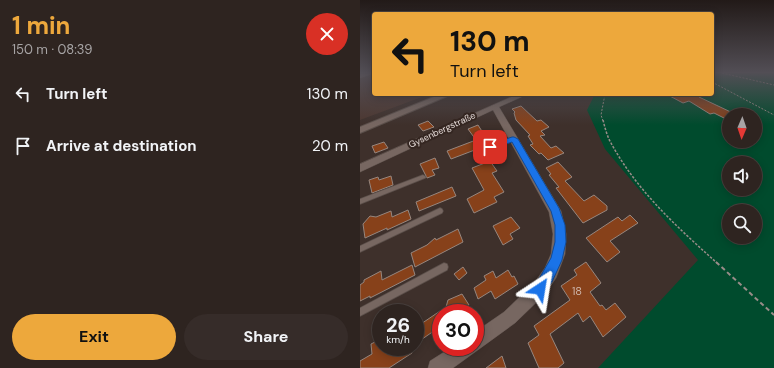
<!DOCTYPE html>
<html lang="en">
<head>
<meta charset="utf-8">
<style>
  :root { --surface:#2e2420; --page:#362c29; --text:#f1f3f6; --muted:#a7a4a5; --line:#49413e; --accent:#eda83c }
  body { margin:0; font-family:"DM Sans",sans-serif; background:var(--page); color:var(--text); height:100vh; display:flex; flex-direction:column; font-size:15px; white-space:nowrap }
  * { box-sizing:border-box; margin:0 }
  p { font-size:13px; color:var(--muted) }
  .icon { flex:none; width:22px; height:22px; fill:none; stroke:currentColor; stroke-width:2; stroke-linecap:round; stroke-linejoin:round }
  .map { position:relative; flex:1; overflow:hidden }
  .sheet { display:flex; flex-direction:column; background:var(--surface); width:360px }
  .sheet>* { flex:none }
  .banner { position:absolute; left:12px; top:12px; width:342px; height:84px; border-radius:4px; box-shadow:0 2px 10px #0003,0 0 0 1px var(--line); background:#eda83c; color:#111; overflow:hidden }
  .needle { width:26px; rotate:182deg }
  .buttons { position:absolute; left:362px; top:108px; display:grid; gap:8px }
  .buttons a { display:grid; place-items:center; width:40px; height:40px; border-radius:50%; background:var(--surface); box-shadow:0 2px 10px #0003,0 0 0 1px var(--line); font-size:20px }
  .speed { position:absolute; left:12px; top:304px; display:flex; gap:8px; font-size:20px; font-weight:700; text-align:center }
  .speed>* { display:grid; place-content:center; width:52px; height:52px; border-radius:50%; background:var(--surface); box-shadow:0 2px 10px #0003,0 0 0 1px var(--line); line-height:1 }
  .speed small { font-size:10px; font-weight:400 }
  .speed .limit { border:6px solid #d22; background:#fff; color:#111 }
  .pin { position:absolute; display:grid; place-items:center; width:34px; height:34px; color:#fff; margin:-17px; border-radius:8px; box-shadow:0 2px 6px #0006 }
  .me { position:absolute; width:44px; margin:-22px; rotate:33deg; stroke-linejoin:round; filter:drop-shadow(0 0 3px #0008) }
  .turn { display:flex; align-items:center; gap:14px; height:84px; padding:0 12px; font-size:18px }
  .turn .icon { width:52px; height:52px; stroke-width:2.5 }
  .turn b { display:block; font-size:28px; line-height:34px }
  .round { display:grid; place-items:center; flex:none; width:42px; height:42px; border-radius:21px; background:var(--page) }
  .summary { display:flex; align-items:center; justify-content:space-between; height:68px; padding:0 12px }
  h1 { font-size:24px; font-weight:700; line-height:30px; color:var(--accent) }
  .action { display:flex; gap:8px; margin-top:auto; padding:8px 12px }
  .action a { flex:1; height:46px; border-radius:24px; background:var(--accent); color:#111; font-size:16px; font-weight:700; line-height:46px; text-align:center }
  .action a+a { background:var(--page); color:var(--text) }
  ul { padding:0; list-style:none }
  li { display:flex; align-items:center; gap:12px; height:52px; padding:0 12px }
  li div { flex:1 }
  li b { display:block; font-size:15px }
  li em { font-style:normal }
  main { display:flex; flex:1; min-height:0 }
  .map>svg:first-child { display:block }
  .built { fill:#4c3730 }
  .green { fill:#004b2d; fill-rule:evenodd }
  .building { fill:#87411a; stroke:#96867e }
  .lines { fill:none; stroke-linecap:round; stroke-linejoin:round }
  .lane-casing { stroke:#5b4f4a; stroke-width:1.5 }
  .street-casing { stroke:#5b4f4a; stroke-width:1 }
  .secondary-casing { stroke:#5b4f4a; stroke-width:2 }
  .path-far2 { stroke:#988c88; stroke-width:1; stroke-dasharray:2 1.5; stroke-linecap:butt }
  .path-far1 { stroke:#988c88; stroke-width:1.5; stroke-dasharray:2.5 1.5; stroke-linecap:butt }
  .path { stroke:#988c88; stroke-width:2; stroke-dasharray:4.5 3; stroke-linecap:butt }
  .lane { fill:#776761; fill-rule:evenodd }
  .street { fill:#776761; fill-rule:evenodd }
  .secondary { fill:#776761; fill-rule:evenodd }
  .route { fill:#1a73e8; stroke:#114b97 }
  .labels { text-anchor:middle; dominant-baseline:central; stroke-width:4; stroke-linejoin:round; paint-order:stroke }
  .far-street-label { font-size:9px; fill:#e6dcd9; stroke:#342621 }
  .near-number-label { font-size:11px; fill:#ceb5a9 }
</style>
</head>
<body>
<main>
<section class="sheet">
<div class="summary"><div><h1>1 min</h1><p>150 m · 08:39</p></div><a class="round" style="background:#d93025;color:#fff"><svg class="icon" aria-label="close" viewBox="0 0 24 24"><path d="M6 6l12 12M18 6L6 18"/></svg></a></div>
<ul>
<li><svg class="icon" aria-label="left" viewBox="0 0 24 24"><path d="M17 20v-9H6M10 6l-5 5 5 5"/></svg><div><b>Turn left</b></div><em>130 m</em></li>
<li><svg class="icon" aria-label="arrive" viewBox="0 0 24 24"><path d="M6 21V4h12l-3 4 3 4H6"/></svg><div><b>Arrive at destination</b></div><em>20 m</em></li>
</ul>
<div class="action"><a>Exit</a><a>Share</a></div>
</section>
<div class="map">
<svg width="414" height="368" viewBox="0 0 414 368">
  <rect width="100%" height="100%" fill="#3e302b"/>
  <path class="built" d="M 0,73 L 14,73 L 14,94 L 70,94 L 0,120 Z"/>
  <path class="green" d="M 352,73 L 414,73 L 414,368 L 238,368 L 338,260 L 245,149 L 227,110 L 235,94 L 352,94 ZM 369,115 L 395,115 L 395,141 L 369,141 ZM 369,163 L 395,163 L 395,189 L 369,189 ZM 369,211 L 395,211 L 395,237 L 369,237 Z"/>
  <path class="building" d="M 306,94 L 344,94 L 339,97 L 375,114 L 369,115 L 369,118 L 366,119 L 354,113 L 350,114 L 329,101 L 323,103 Z
    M 161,106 L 177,121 L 181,120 L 189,127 L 181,131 L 185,135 L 180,136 L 191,148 L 196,146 L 204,153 L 188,160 L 181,153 L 179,154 L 170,145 L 173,144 L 168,136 L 170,135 L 156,120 L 154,113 L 155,112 L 152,109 Z
    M 68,121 L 74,127 L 63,131 L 58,125 Z
    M 118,125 L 125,136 L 134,132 L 141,140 L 91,159 L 87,151 L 116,140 L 108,129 Z
    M 24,142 L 28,148 L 15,153 L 12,146 Z
    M 75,158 L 79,168 L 72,170 L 75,175 L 67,178 L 60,164 Z
    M 130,161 L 137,171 L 132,173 L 144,192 L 134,197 L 137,202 L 114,213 L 107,199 L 124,190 L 112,168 Z
    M 198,162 L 212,177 L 205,181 L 224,201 L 234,195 L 247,206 L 247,210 L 223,223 L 196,188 L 199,187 L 189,175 L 191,174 L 186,168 Z
    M 31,176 L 33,185 L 12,193 L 9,180 L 18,177 L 19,180 Z
    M 92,187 L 96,196 L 59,211 L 56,202 Z
    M 48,210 L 51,219 L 27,230 L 27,228 L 5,238 L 3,224 L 10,216 L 16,217 L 31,211 L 32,217 Z
    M 270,215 L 278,223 L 250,241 L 260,252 L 247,262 L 226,238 L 258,217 L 262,221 Z
    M 151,217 L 160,228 L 150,234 L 153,239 L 143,245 L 133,226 Z
    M 98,229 L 103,242 L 55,267 L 51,253 L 67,245 L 75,238 L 76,240 Z
    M 226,262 L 241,283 L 230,292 L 240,306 L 242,305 L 246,310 L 255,303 L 266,317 L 243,337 L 230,316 L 223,322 L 218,313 L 190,334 L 204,363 L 198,368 L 179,368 L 168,343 L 179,335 L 174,326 L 210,300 L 201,286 L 217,275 L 214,270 Z
    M 52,265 L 55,275 L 10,298 L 10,296 L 0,301 L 0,285 L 4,282 L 4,280 L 21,271 L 22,280 Z
    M 103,267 L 107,273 L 99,280 L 94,274 Z
    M 148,270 L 152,277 L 154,276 L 158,284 L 135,299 L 131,291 L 118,299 L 114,288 L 126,280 L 124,276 L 133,271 L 136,278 Z
    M 102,294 L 109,305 L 108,306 L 110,313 L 81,313 L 81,326 L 55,344 L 55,328 L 86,307 L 88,300 Z
    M 21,339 L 21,347 L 51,347 L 52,353 L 29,368 L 0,368 L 0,361 L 12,354 L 11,344 Z
    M 142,356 L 146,368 L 126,368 Z"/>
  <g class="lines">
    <defs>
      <path id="lane" d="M 152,138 L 156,138 L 156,140 L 120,152 L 116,152 L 116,150 Z
        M 63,175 L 66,177 L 65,178 L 0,204 L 0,199 Z
        M 80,208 L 82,209 L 83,211 L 82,213 L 0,252 L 0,246 Z
        M 84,263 L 87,264 L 88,267 L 87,270 L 0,316 L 0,308 Z"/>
      <path id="street" d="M 13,73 L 12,74 L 0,78 L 0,74 Z
        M 158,94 L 168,94 L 139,107 L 201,211 L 206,234 L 205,254 L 196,278 L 185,294 L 155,323 L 93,368 L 68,368 L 70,361 L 92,347 L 115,347 L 115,332 L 144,312 L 174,283 L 185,268 L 191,254 L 193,234 L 189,212 L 133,110 L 0,172 L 0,164 Z"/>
      <path id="secondary" d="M 81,94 L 92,94 L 0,133 L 0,127 Z"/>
    </defs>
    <use href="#lane" class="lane-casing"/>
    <use href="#street" class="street-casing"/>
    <use href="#secondary" class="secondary-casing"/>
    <path class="path-far2" d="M 362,73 L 414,85
      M 352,82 L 414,115
      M 96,96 L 100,94
      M 243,121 L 241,115 L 245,94"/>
    <path class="path-far1" d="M 243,120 C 245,128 247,136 251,143 C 277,191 317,227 357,263"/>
    <path class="path" d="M 356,262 L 414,315"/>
    <use href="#lane" class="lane"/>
    <use href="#street" class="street"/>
    <use href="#secondary" class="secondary"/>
  </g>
  <linearGradient id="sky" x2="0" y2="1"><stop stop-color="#221a18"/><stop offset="0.58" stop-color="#524e55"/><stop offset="1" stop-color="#524e55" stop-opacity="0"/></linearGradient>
  <rect width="414" height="125" fill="url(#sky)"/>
  <path class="route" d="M 152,137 L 154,137 L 158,139 L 199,208 L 205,225 L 206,242 L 202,260 L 192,282 L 184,293 L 180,295 L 175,293 L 173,289 L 191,258 L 195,242 L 195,225 L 191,211 L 152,142 L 130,150 L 126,147 L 128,145 Z"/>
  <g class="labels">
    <g class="far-street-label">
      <text transform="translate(82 130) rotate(-25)">Gysenbergstraße</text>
    </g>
    <g class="near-number-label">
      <text x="217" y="291">18</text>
    </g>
  </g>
</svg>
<div class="buttons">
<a><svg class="needle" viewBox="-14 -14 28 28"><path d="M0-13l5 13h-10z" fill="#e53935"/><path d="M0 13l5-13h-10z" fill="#a7a4a5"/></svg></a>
<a><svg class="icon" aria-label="sound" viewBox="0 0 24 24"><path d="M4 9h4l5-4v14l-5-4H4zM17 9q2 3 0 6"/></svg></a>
<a><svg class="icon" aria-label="search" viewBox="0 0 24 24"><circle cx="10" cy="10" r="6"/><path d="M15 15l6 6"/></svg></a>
</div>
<div class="speed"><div>26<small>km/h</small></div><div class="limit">30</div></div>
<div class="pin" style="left:130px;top:147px;background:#d93025"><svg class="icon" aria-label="arrive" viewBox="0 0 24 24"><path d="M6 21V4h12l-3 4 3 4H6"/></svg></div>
<svg class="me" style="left:180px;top:289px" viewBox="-20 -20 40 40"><path d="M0-17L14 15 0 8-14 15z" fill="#1a73e8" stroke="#fff" stroke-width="4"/></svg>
<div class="banner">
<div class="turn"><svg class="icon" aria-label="left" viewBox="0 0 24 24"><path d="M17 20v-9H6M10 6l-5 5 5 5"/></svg><div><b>130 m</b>Turn left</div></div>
</div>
</div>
</main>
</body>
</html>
